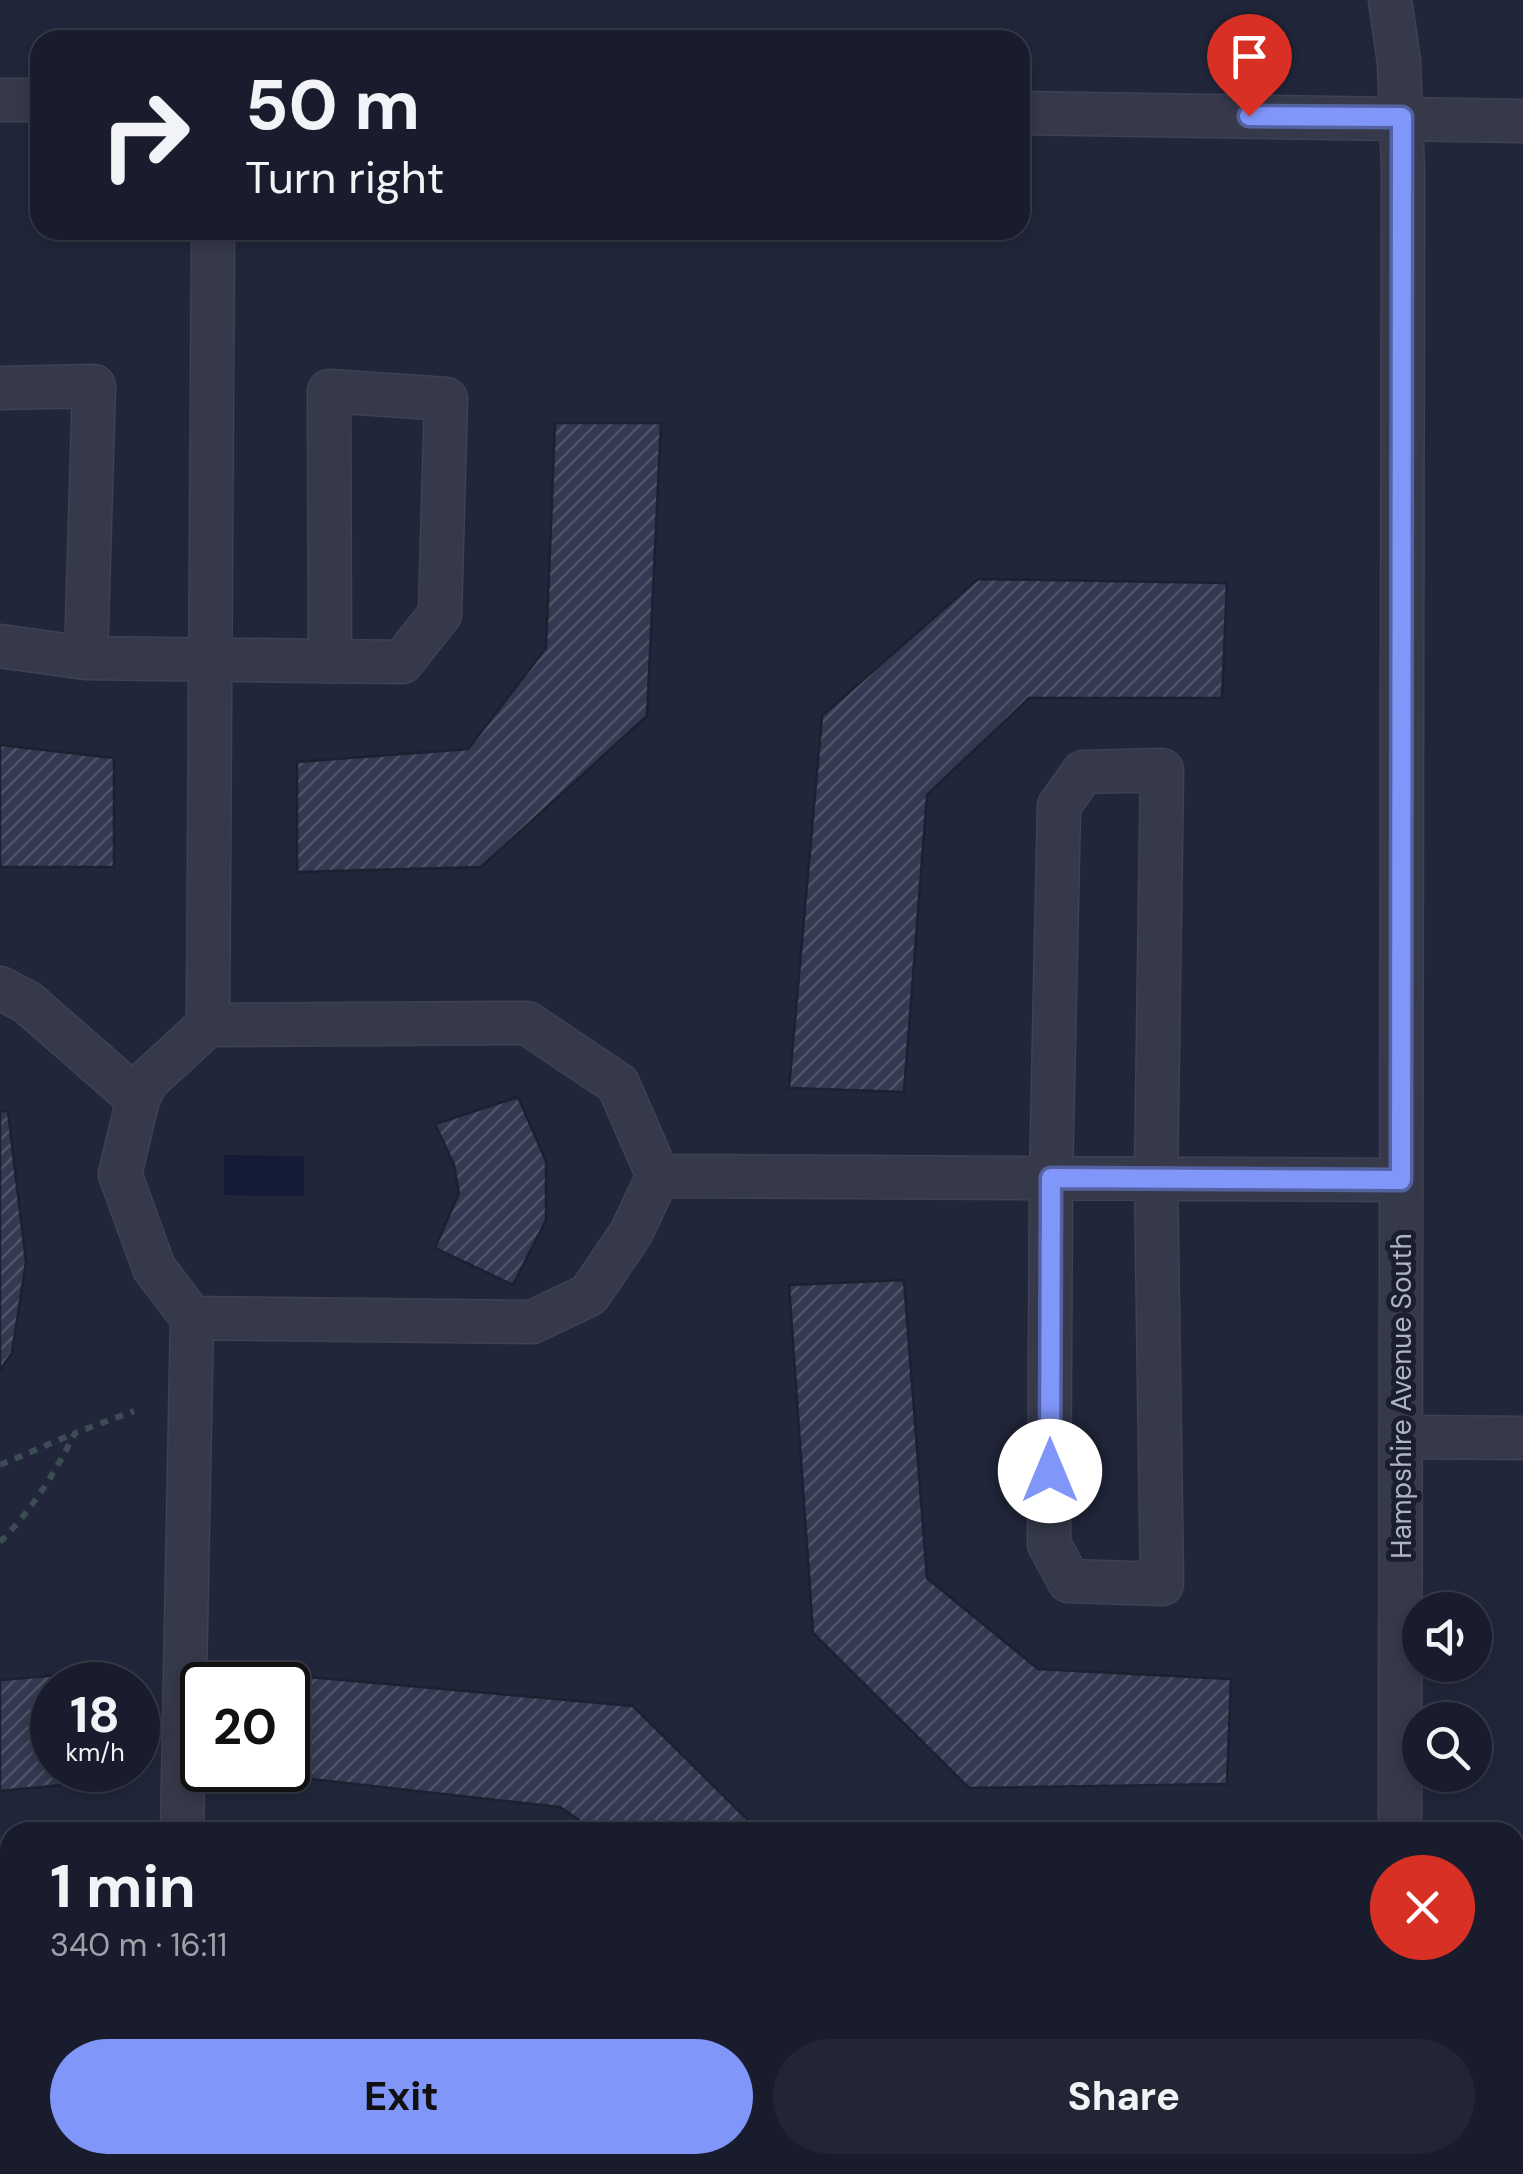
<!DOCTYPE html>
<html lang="en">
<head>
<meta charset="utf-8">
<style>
  :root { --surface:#191c2c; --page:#222534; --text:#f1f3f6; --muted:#9fa1a9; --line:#373a48; --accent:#8196f9 }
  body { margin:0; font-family:"DM Sans",sans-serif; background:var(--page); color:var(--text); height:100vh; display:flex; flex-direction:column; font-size:38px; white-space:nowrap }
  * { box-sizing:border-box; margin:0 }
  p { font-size:32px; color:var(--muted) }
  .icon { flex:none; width:55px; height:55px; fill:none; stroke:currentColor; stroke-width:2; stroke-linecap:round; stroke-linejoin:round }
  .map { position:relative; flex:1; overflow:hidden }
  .drawer { position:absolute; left:0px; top:1822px; width:1525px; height:352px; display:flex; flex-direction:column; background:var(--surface); border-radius:30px 30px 0 0; box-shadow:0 5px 15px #0003,0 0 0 2px var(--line) }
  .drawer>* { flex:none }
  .top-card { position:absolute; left:30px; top:30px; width:1000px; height:210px; border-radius:30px; box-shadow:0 5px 15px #0003,0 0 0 2px var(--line); background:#191c2c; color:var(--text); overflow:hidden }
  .buttons { position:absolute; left:1402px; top:1592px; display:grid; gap:20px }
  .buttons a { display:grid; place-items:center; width:90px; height:90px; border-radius:50%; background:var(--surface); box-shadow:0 5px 15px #0003,0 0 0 2px var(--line); font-size:50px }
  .speed { position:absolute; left:30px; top:1662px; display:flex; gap:20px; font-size:50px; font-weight:700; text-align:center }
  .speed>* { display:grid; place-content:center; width:130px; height:130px; border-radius:50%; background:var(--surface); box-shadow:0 5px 15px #0003,0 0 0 2px var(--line); line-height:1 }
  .speed small { font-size:25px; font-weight:400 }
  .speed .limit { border:5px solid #111; border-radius:15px; background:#fff; color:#111 }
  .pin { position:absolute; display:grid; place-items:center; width:85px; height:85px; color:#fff; margin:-102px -42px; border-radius:50% 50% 50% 0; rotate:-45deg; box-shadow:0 0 10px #0007 }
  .pin .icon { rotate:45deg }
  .me { position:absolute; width:110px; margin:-55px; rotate:0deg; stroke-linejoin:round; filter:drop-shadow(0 0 8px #0008) }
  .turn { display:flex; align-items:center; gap:35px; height:210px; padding:0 50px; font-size:45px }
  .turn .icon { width:130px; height:130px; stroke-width:2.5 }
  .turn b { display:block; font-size:70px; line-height:85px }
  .round { display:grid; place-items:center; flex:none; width:105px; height:105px; border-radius:52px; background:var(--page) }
  .headline { display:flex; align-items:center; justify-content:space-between; height:170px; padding:0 50px }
  h1 { font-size:60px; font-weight:700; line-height:75px }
  .button { display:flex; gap:20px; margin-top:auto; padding:20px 50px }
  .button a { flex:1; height:115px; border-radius:60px; background:var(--accent); color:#111; font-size:40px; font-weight:700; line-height:115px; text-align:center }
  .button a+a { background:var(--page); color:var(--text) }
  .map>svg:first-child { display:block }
  .water { fill:#141b37 }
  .building { fill:url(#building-hatch); stroke:#1c2030; stroke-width:2.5 }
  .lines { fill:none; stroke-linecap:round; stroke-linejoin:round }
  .minor-casing { stroke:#3e4253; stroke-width:45 }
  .major-casing { stroke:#3e4253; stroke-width:58 }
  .path { stroke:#3b4c53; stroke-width:6; stroke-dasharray:8 8; stroke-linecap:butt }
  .minor { stroke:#35394a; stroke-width:42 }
  .major { stroke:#52576a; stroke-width:55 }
  .route-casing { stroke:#5462a2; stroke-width:25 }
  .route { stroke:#8196f9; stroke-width:18 }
  .labels { text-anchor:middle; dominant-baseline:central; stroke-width:10; stroke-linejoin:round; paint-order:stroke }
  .street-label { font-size:28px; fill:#afb3c6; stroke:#1a1e2e }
</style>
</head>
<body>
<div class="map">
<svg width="1523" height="2174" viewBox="0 0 1523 2174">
  <defs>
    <pattern id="building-hatch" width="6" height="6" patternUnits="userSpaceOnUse" patternTransform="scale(2.5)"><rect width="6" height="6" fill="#333950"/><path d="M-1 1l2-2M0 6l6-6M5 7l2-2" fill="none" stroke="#4e5368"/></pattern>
  </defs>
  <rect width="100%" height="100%" fill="#21263a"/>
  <path class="water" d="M 224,1155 L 304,1156 L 304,1196 L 224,1195 Z"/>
  <path class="building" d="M 555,423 L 661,423 L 647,716 L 481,867 L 297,872 L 297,762 L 468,749 L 546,648 Z
    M 978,579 L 1227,583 L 1222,698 L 1029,698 L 927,795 L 904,1092 L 789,1088 L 822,716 Z
    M 0,745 L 114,758 L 114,867 L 0,867 Z
    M 518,1097 L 546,1161 L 546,1220 L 513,1285 L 435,1248 L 459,1193 L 454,1165 L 435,1124 Z
    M 0,1111 L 8,1111 L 26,1262 L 12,1353 L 0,1370 Z
    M 904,1280 L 927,1578 L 1038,1669 L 1231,1679 L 1227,1784 L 969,1788 L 813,1633 L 789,1285 Z
    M 72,1674 L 72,1685 L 52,1685 L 52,1770 L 72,1770 L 72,1784 L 0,1791 L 0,1680 Z
    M 275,1674 L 633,1706 L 760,1832 L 596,1832 L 560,1807 L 275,1775 L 275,1770 L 288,1770 L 288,1685 L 275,1685 Z"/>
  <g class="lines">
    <defs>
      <path id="minor" d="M 1390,0 L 1399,62 L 1403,170 L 1400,1832
        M 0,100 L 40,100
        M 1020,113 L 1523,121
        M 0,388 L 94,386 L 86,658
        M 0,646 L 86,658 L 402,662 L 440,614 L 446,399 L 329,391 L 330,662
        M 1162,770 L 1156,1178 L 1162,1584 L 1069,1581 L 1049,1544 L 1051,1178 L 1059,806 L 1083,772 Z
        M 0,988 L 27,1002 L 138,1099
        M 658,1176 L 1401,1180
        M 192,1318 L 532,1322 L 589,1295 L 631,1233 L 658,1176 L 618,1084 L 527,1023 L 208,1025
        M 1402,1437 L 1523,1438
        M 182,1832 L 192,1318 L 154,1268 L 120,1174 L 138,1099 L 147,1081 L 208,1025 L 213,230
        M 0,1930 L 10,1930
        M 0,2041 L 10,2041
        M 1398,2174 L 1398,2165"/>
      <path id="major" d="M 1464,2165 L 1471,2174
        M 1349,2174 L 1355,2165"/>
    </defs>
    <use href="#minor" class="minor-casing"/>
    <use href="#major" class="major-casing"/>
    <path class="path" d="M 0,1465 L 73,1434
      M 0,1542 C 31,1511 55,1473 75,1433 L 134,1411"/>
    <use href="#minor" class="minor"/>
    <use href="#major" class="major"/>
  </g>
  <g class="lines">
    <defs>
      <path id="route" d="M 1050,1471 L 1051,1178 L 1401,1180 L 1402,117 L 1249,116"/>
    </defs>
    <use href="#route" class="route-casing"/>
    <use href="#route" class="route"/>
  </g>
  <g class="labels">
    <g class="street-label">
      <text transform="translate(1401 1396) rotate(-90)">Hampshire Avenue South</text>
    </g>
  </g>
</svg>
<div class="buttons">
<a><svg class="icon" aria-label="sound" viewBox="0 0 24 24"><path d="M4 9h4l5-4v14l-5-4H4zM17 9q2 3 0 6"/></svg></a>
<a><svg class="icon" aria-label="search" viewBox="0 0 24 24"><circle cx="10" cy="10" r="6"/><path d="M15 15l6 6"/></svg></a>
</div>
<div class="speed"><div>18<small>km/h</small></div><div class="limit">20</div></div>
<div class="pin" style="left:1249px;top:116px;background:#d93025"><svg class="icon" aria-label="arrive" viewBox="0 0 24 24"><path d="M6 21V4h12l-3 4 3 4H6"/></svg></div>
<svg class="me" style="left:1050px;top:1471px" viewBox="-20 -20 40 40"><circle r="19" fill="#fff"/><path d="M0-13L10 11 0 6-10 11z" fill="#8196f9"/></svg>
<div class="top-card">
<div class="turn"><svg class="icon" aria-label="right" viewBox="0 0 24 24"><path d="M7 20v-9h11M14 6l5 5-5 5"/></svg><div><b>50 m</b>Turn right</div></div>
</div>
<section class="drawer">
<div class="headline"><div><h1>1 min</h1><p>340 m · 16:11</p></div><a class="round" style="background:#d93025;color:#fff"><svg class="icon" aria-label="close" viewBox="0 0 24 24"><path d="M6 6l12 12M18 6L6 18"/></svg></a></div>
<div class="button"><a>Exit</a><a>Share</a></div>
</section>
</div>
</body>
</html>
